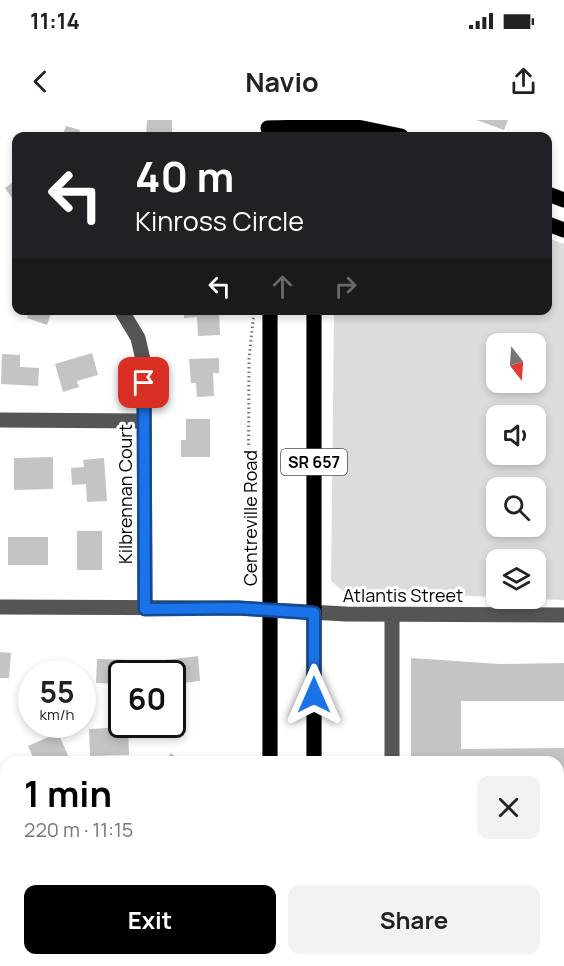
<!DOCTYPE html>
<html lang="en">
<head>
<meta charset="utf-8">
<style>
  :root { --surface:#fff; --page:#f2f2f2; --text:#222; --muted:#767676; --accent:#000 }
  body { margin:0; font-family:Manrope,sans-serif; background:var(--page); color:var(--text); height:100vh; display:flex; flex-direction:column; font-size:22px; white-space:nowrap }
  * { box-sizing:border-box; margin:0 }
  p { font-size:20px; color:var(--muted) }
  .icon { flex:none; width:33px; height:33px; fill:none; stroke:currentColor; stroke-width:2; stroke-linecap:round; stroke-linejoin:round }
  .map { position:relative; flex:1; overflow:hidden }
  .panel { position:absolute; left:0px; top:636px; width:564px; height:210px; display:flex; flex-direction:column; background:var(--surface); border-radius:18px 18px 0 0; box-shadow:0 3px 9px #0003 }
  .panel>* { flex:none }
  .banner { position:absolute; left:12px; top:12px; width:540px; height:183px; border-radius:12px; box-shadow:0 3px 9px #0003; background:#202124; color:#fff; overflow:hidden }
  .needle { width:39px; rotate:163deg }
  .tools { position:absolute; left:486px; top:213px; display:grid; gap:12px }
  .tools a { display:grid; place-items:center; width:60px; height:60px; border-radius:12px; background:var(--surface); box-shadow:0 3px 9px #0003; font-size:30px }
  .speed { position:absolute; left:18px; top:540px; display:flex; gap:12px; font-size:30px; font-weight:700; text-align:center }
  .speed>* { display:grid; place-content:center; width:78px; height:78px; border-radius:50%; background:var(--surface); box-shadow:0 3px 9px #0003; line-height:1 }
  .speed small { font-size:15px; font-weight:400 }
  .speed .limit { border:3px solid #111; border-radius:9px; background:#fff; color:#111 }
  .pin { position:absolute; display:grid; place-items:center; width:51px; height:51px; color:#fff; margin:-26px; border-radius:12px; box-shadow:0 3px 9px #0006 }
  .me { position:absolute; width:66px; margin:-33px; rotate:0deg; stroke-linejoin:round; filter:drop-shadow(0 0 4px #0008) }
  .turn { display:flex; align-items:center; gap:21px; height:126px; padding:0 24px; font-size:27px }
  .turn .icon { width:78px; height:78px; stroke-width:2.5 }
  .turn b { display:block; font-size:42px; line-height:51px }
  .lanes { display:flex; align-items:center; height:57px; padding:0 24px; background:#0003; justify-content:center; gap:30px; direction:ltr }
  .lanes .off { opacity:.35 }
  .round { display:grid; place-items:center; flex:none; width:63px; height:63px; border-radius:12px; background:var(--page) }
  .summary { display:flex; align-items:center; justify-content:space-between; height:102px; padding:0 24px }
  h1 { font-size:36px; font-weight:700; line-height:45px; color:var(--accent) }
  .button { display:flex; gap:12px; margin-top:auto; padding:12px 24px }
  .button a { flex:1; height:69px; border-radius:12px; background:var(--accent); color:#fff; font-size:24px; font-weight:700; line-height:69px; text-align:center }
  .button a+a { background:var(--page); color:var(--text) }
  .status { display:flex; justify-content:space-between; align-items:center; height:42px; padding:0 30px; background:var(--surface); direction:ltr }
  .status svg { height:16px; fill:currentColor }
  header { display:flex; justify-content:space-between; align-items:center; height:78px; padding:0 24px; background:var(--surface); font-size:27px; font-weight:700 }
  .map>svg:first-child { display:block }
  .green { fill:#dcdcdc; fill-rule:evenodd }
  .building { fill:#c4c4c4 }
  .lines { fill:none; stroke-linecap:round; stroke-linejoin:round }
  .major-casing { stroke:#dbdbdb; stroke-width:16 }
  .path { stroke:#777; stroke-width:3; stroke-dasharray:1.5 3; stroke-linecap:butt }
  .minor { stroke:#555; stroke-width:15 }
  .major { stroke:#000; stroke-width:15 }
  .route-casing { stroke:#114b97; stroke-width:15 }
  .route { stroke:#1a73e8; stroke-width:10 }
  .labels { text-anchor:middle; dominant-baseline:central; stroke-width:6; stroke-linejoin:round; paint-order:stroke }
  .shield { fill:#fff; stroke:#4c4c4c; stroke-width:1.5 }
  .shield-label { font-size:16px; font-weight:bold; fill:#000 }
  .street-label { font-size:18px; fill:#000; stroke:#fff }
</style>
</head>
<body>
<div class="status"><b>11:14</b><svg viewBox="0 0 49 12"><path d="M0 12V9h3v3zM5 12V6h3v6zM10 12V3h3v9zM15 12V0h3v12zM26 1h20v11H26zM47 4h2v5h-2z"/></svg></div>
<header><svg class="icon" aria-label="back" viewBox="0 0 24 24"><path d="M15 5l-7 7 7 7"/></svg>Navio<svg class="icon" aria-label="share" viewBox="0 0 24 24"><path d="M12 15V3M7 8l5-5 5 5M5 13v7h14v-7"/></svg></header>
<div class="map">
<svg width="564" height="846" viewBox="0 0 564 846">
  <rect width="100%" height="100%" fill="#fff"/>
  <path class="green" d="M 548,118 L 564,124 L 564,480 L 532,479 L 536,478 L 536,440 L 496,440 L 496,477 L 343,471 L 331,461 L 334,191 L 548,190 ZM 496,224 L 536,224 L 536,262 L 496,262 ZM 496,296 L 536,296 L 536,334 L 496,334 ZM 496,368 L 536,368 L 536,406 L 496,406 Z"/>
  <path class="building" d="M 147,0 L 172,0 L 172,16 L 146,16 Z
    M 476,0 L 508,0 L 504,10 Z
    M 66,6 L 80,10 L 78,16 L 62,16 Z
    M 16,60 L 16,84 L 5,68 Z
    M 30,190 L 52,190 L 47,205 L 27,198 Z
    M 184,190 L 219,190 L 220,215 L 198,216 L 197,197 L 184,198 Z
    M 92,233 L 98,255 L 77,261 L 79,267 L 63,272 L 55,244 Z
    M 2,234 L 20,235 L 20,247 L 39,248 L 38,266 L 1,264 Z
    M 219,238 L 219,253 L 213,253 L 214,276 L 197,277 L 196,263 L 191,263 L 189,239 Z
    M 186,299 L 210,299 L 210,337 L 181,337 L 181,320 L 186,320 Z
    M 53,337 L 53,369 L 14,370 L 14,338 Z
    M 104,338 L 107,381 L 87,382 L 86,364 L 72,365 L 71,348 L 84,347 L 83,340 Z
    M 77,411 L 102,411 L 102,450 L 77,450 Z
    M 8,417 L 48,417 L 48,445 L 8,445 Z
    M 0,532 L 11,533 L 9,558 L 0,558 Z
    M 198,536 L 200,561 L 172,564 L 172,554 L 167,554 L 165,540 Z
    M 411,538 L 500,544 L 564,543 L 564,581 L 461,581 L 461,629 L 564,628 L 564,818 L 558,818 L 558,642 L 411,642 Z
    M 97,539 L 127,540 L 127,554 L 122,554 L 122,564 L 96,563 Z
    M 128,607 L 129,635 L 90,636 L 89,609 Z
    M 58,613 L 71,642 L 35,642 L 28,626 Z
    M 171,633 L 182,642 L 164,642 Z
    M 6,670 L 6,696 L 0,701 L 0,675 Z
    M 6,815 L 6,833 L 0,827 L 0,821 Z
    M 129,840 L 169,840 L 168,846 L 127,846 Z
    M 412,840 L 458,840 L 458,846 L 412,846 Z"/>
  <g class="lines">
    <defs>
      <path id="major" d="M 268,8 L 352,6 L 401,16
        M 548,74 L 564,80
        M 548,104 L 564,110
        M 270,642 L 270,190
        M 314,642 L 314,190
        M 314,840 L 314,846
        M 269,846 L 269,840"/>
    </defs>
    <use href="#major" class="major-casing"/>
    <path class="path" d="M 244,464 L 248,449 L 249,239 L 254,192"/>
    <path class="minor" d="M 123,193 L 138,218 L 144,244 L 145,488
      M 0,300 L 144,301
      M 0,487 L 238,488 L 346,494 L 564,495
      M 392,642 L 392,494
      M 0,762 L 6,755
      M 391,846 L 391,840"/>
    <use href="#major" class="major"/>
  </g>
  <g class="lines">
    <defs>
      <path id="route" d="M 144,263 L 145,489 L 238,488 L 314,493 L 314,575"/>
    </defs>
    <use href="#route" class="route-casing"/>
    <use href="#route" class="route"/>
  </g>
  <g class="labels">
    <rect class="shield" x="281" y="329" width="66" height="26" rx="4.5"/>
    <g class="shield-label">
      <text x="314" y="342">SR 657</text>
    </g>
    <g class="street-label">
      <text transform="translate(125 374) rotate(-90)">Kilbrennan Court</text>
      <text transform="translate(250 398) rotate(-90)">Centreville Road</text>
      <text x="403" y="475">Atlantis Street</text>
    </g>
  </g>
</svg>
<div class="tools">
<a><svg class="needle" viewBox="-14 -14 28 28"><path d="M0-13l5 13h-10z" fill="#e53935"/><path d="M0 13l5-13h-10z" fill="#767676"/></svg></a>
<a><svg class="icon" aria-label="sound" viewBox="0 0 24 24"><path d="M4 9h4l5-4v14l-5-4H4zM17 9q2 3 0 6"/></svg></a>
<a><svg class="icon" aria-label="search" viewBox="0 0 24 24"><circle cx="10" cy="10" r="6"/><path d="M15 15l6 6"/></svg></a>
<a><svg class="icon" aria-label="layers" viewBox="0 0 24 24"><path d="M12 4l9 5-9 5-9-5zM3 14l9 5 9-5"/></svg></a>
</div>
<div class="speed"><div>55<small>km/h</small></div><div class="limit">60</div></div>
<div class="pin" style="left:144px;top:263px;background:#d93025"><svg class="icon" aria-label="arrive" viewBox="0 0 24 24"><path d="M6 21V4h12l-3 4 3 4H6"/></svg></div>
<svg class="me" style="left:314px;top:575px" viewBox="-20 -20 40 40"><path d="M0-17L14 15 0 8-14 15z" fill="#1a73e8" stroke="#fff" stroke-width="4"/></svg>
<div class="banner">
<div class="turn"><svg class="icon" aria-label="left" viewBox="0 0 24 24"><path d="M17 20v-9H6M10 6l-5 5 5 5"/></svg><div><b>40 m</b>Kinross Circle</div></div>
<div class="lanes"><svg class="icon" aria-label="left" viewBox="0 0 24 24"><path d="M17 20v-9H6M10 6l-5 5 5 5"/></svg><svg class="icon off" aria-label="ahead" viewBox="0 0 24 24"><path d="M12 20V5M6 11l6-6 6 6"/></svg><svg class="icon off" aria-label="right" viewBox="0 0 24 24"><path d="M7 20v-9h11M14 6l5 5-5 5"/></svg></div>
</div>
<section class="panel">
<div class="summary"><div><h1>1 min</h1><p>220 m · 11:15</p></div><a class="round"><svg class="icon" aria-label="close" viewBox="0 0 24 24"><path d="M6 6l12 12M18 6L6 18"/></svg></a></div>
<div class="button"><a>Exit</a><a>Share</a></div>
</section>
</div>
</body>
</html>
